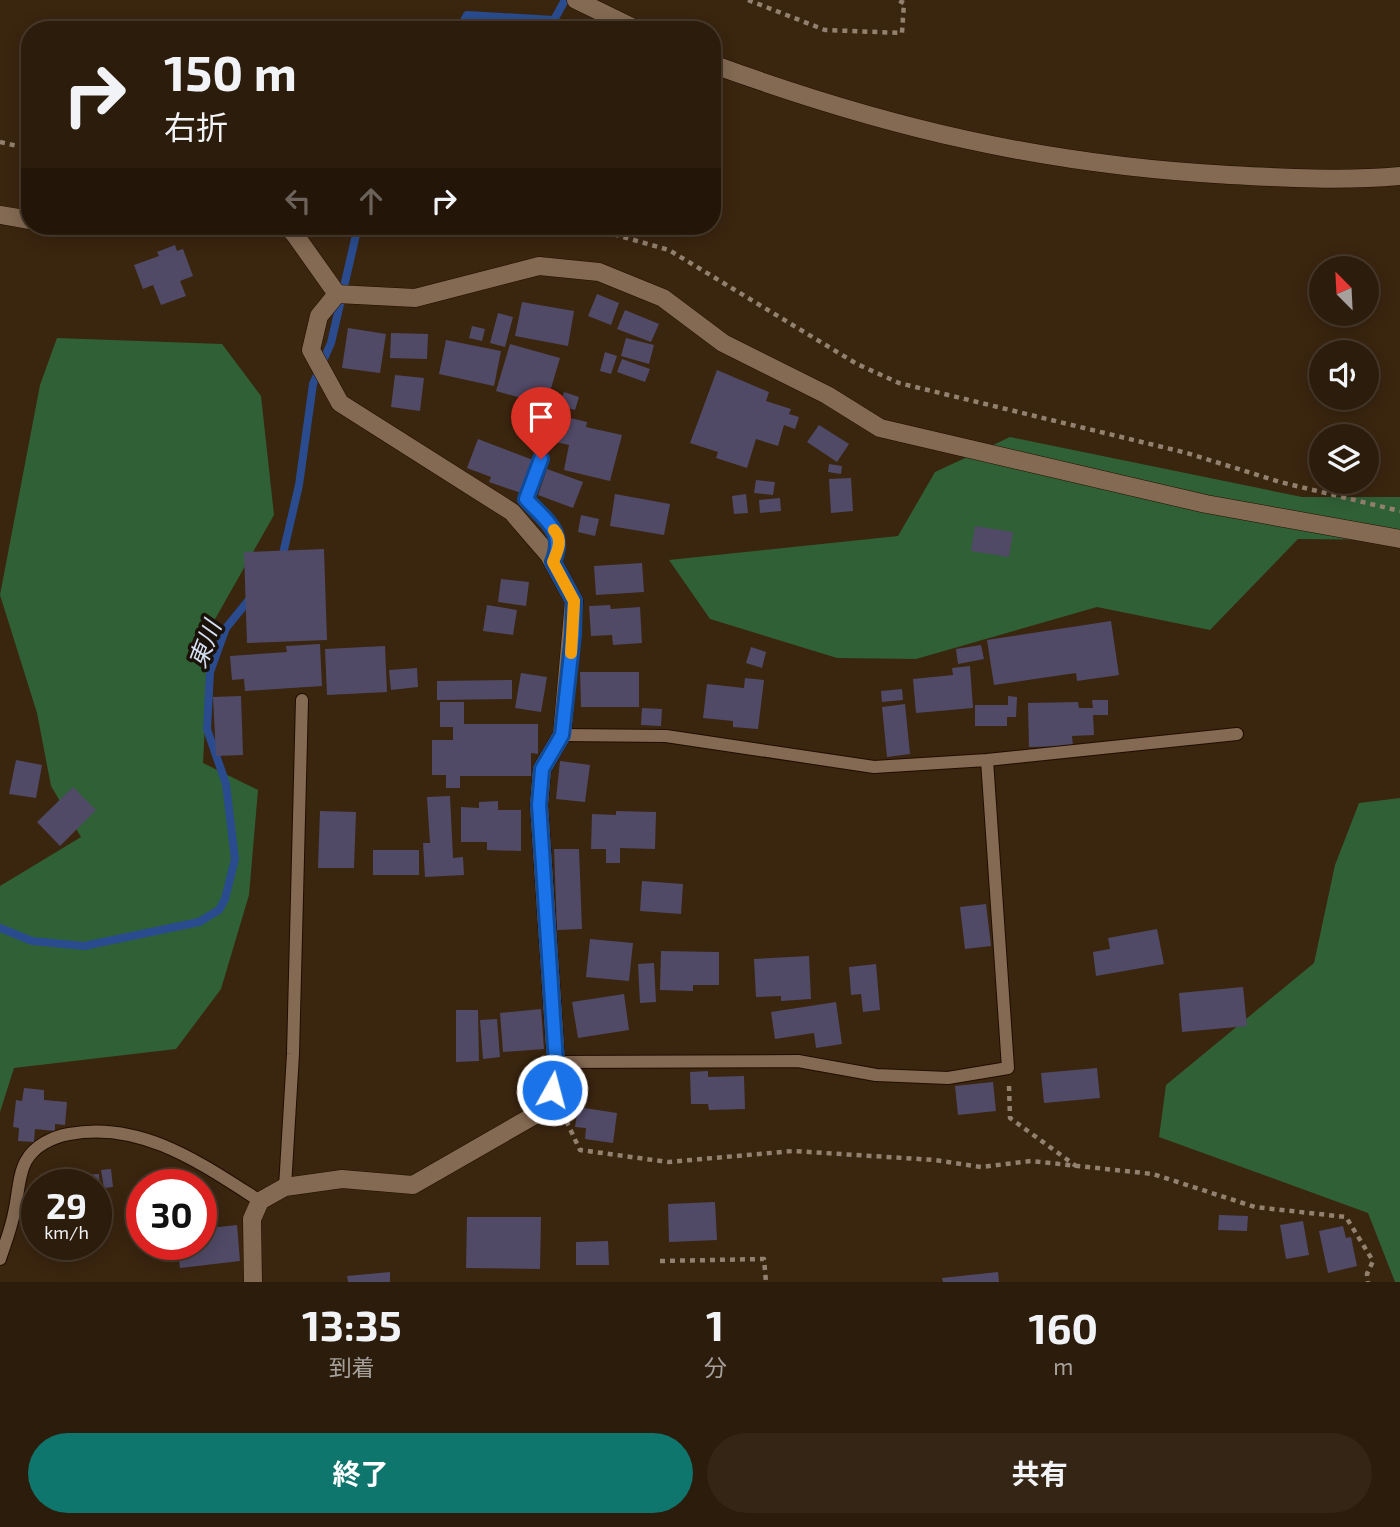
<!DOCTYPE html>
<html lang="ja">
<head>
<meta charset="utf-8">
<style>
  :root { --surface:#2c1c0b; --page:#342514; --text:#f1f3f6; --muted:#a6a19d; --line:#483a2c; --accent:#0f766e }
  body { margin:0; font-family:"Exo 2","Noto Sans JP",sans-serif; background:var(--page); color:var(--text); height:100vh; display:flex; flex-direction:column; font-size:26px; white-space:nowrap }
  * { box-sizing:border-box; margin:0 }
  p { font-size:23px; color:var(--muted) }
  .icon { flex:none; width:38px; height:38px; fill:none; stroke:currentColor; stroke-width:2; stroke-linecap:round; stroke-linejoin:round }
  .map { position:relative; height:1282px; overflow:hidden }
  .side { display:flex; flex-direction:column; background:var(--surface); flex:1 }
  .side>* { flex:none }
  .hud { position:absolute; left:21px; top:21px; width:700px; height:214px; border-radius:28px; box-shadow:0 4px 18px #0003,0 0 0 2px var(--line); background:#2c1c0b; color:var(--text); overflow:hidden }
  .needle { width:46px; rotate:336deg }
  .controls { position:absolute; left:1309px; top:256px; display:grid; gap:14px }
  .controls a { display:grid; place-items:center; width:70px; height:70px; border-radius:50%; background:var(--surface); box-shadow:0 4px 18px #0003,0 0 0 2px var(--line); font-size:35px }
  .speed { position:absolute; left:21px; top:1169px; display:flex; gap:14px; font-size:35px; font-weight:700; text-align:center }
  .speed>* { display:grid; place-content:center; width:91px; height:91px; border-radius:50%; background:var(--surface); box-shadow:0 4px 18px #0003,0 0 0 2px var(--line); line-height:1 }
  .speed small { font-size:18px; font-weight:400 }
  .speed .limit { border:10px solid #d22; background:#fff; color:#111 }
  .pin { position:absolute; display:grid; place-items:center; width:60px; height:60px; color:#fff; margin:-72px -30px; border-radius:50% 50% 50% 0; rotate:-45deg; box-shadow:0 0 7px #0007 }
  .pin .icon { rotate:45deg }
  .me { position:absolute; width:77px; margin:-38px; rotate:7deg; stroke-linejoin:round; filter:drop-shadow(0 0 5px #0008) }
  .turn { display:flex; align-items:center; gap:24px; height:147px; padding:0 28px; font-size:32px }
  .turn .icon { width:91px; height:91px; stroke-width:2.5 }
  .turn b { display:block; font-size:49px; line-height:60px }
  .lanes { display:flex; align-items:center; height:66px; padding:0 28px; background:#0003; justify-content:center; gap:35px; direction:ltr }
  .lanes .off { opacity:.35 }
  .eta { display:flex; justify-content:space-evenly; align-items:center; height:119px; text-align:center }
  .eta b { font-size:42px; font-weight:700; line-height:49px }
  .action { display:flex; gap:14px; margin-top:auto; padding:14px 28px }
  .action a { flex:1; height:80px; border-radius:42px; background:var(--accent); color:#fff; font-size:28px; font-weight:700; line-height:80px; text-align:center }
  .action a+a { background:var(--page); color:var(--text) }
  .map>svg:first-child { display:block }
  .green { fill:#306036 }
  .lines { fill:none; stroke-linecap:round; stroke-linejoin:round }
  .stream { stroke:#2a4c8f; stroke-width:8 }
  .building { fill:#504a67 }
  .service-casing { stroke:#210d00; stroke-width:14 }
  .minor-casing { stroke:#210d00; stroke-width:19 }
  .path { stroke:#93816f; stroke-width:4.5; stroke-dasharray:5 5; stroke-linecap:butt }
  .service { stroke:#846a53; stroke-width:12 }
  .minor { stroke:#846a53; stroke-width:18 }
  .route-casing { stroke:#114b97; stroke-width:18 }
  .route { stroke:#1a73e8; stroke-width:12 }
  .slow { stroke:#f59e0b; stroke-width:12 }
  .labels { text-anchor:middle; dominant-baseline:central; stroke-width:7; stroke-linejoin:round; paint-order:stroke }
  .water-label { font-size:24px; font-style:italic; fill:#d5e1f4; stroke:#1a1108 }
</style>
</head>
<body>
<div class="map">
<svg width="1400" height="1282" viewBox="0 0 1400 1282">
  <rect width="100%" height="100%" fill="#3a250f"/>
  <path class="green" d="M 57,338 L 222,344 L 261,396 L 274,515 L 210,628 L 203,763 L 258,790 L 249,895 L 221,989 L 176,1049 L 14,1068 L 0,1112 L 0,886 L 81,837 L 51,786 L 37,713 L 0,595 L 40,385 Z
    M 1010,437 L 1302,497 L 1400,497 L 1400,540 L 1298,539 L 1210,630 L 1097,607 L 916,659 L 837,658 L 710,619 L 669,560 L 898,536 L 935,472 Z
    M 1400,798 L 1400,1282 L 1395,1282 L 1368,1213 L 1159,1137 L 1166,1085 L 1314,963 L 1335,865 L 1359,803 Z"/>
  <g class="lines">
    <path class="stream" d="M 459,30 L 467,15 L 554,20 L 565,0
      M 282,558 L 299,485 L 313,384 L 331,343 L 358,226
      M 0,928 L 32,941 L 84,946 L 199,922 L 219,910 L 225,899 L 235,859 L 226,784 L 207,729 L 210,672 L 226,628 L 252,596"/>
  </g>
  <path class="building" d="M 175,245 L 177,251 L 183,249 L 193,276 L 180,281 L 186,296 L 161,305 L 153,285 L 143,289 L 134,265 L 159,256 L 157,252 Z
    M 597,294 L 619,303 L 611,325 L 588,316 Z
    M 522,302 L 574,311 L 568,346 L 515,336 Z
    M 625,310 L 659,324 L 651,342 L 617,329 Z
    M 498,313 L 513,317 L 505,347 L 490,343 Z
    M 472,326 L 485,329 L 482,341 L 469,338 Z
    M 348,328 L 386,334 L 380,373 L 342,368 Z
    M 391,333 L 428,334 L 427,359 L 390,358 Z
    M 626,338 L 654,345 L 649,364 L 621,356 Z
    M 446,340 L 501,351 L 494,386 L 439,374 Z
    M 510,344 L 560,358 L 546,405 L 496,391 Z
    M 605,352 L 617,356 L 611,374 L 600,371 Z
    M 622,359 L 650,369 L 645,382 L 617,372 Z
    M 717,370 L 769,392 L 766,401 L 791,409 L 789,414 L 799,417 L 795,429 L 784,425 L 778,446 L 756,439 L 747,468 L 716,458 L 718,452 L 690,443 Z
    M 395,375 L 424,378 L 420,411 L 391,407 Z
    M 564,392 L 579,397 L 575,410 L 559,406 Z
    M 562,416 L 587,422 L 586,427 L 622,435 L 610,481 L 564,470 L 569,445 L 556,442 Z
    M 819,425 L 849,444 L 837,462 L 807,442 Z
    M 478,439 L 533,460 L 521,493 L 489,482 L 491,477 L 467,468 Z
    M 829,464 L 842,466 L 841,474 L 828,472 Z
    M 547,469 L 583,482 L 573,508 L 538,495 Z
    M 851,478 L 853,511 L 831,513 L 829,479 Z
    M 756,480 L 775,482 L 773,495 L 754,493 Z
    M 615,494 L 670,504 L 664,535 L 610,526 Z
    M 746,494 L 748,513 L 734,514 L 732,496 Z
    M 780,498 L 781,511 L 760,513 L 759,500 Z
    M 581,515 L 599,519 L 595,536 L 578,532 Z
    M 975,526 L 1013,532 L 1009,557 L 971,551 Z
    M 324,549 L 327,640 L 247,643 L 244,552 Z
    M 642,563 L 644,592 L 596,595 L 594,566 Z
    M 501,579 L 529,582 L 526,606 L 498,602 Z
    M 487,605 L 517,610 L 513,635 L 483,631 Z
    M 610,605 L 611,609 L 640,607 L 642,643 L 613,645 L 612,635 L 591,636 L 589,606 Z
    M 1111,621 L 1119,675 L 1077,681 L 1076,673 L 994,685 L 987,640 Z
    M 320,644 L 322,686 L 245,691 L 244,679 L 232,680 L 230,656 L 287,652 L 286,646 Z
    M 981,645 L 984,659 L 958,664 L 956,649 Z
    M 385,646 L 387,692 L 327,695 L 325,649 Z
    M 751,647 L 766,652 L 762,668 L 746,663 Z
    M 970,666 L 973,708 L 916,713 L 913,679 L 953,675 L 952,668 Z
    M 417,668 L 418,687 L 391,690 L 389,670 Z
    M 580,672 L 639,672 L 639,707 L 581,707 Z
    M 521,673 L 547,677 L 541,712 L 515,708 Z
    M 745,678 L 764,680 L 758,729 L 733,727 L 733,721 L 703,718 L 707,684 L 744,688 Z
    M 512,680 L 512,699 L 437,700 L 437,681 Z
    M 902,689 L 903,700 L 882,702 L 881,691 Z
    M 241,696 L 243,755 L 216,756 L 213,697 Z
    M 1008,696 L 1017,697 L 1016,717 L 1007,717 L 1007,726 L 975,726 L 975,705 L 1008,705 Z
    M 1092,700 L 1108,700 L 1108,715 L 1093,715 L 1094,735 L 1072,736 L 1073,746 L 1029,747 L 1028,703 L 1078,702 L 1079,708 L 1093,708 Z
    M 440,702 L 464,702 L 464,724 L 538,724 L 538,754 L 531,753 L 531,776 L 460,776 L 460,788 L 446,788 L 446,775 L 432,775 L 432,740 L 453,740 L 453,727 L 440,727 Z
    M 905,704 L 910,754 L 887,757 L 882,707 Z
    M 642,708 L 662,709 L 661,726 L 641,725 Z
    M 16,760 L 42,765 L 36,798 L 9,794 Z
    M 560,761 L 590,765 L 585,802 L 556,799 Z
    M 73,787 L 96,810 L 60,846 L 37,822 Z
    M 450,796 L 453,858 L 463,857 L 464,875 L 425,877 L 423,843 L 430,843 L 427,797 Z
    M 498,801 L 498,810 L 521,810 L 521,851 L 487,850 L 487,842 L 461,842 L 461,807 L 479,808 L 479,802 Z
    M 320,811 L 356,812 L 354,868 L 318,868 Z
    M 616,811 L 656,812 L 655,849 L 620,848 L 620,863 L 606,863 L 606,849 L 591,849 L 592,814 L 616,815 Z
    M 554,849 L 579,849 L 582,929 L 557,930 Z
    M 373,850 L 419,850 L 419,875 L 373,875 Z
    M 642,881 L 683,884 L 681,914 L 640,911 Z
    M 986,904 L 991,946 L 965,949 L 960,907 Z
    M 1157,929 L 1164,964 L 1096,976 L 1093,952 L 1110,949 L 1108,938 Z
    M 590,939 L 633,943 L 629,981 L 586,977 Z
    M 661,951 L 719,952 L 719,985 L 693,985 L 693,991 L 660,990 Z
    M 809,956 L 811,999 L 781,1001 L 781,996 L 756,997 L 754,959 Z
    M 654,963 L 656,1002 L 640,1003 L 638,964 Z
    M 876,964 L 880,1010 L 863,1012 L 861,994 L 851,995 L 849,967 Z
    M 1243,987 L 1247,1026 L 1182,1032 L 1179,993 Z
    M 624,994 L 629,1030 L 578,1038 L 572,1002 Z
    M 836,1002 L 842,1044 L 816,1048 L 814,1033 L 775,1039 L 771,1012 Z
    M 541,1009 L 544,1049 L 503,1052 L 500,1013 Z
    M 456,1010 L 478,1010 L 479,1061 L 456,1062 Z
    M 497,1019 L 500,1057 L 483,1059 L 480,1020 Z
    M 1097,1068 L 1100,1098 L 1044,1103 L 1041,1073 Z
    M 708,1071 L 708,1077 L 744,1076 L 745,1109 L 709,1110 L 708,1104 L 691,1104 L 690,1072 Z
    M 993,1082 L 996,1111 L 958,1115 L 955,1086 Z
    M 24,1088 L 44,1090 L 44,1100 L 67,1102 L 65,1125 L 55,1124 L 55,1131 L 35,1129 L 34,1142 L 18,1141 L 19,1128 L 13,1127 L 16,1100 L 22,1101 Z
    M 578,1107 L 617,1113 L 613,1143 L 585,1139 L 586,1128 L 575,1127 Z
    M 111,1169 L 113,1187 L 104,1188 L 101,1170 Z
    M 99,1174 L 100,1195 L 96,1195 L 96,1185 L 65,1185 L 64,1176 Z
    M 35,1186 L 37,1186 L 37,1220 L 31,1219 Z
    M 715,1202 L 717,1240 L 669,1242 L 668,1204 Z
    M 1219,1215 L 1248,1216 L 1247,1231 L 1218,1230 Z
    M 467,1217 L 541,1217 L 540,1269 L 466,1268 Z
    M 1303,1221 L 1309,1255 L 1286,1259 L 1280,1225 Z
    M 237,1225 L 240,1261 L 180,1268 L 177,1244 L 201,1244 L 201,1229 Z
    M 1343,1226 L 1346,1238 L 1351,1237 L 1357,1266 L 1328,1273 L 1319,1231 Z
    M 608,1241 L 609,1265 L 576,1265 L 576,1242 Z
    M 390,1272 L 390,1282 L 348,1282 L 347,1276 Z
    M 998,1272 L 999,1282 L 943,1282 L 942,1278 Z"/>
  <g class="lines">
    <defs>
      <path id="service" d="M 541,459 L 526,499 C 546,521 566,531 553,562
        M 562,735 L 666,736 L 874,767 L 987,760 L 1237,734
        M 556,1062 L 798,1061 L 876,1075 L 948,1078 L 1008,1068 L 987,760
        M 285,1187 L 293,1054 L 302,700
        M 0,1259 C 5,1244 11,1229 14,1213 C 18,1198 18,1175 26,1161 C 34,1146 52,1137 69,1134 C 141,1120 202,1164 260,1201"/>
      <path id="minor" d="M 576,0 L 638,30
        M 712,64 C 887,128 1044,165 1230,175 C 1286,178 1344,181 1400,176
        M 0,215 L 30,220
        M 64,226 L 115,226
        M 285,226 L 293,232 L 337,294
        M 337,294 L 415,298 L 539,266 L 599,272 L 663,298 L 723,343 L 827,395 L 880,428 L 1206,504 L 1400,539
        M 253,1282 L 252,1219 L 260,1201 L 285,1187 L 342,1179 L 413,1185 L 535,1115 L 552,1090 L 556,1062 L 539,805 L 542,769 L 562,735 L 574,601 L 549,555 L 512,512 L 340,403 L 311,350 L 319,316 L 337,294"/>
    </defs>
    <use href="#service" class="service-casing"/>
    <use href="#minor" class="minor-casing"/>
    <path class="path" d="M 748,0 L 825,30 L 902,33 L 904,3 L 898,0
      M 0,142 L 30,149
      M 404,226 L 429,230 L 458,226
      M 585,226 L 669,250 L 857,364 L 899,383 L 1187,453 L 1280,482 L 1400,511
      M 1009,1086 L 1010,1118 L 1076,1166
      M 562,1112 L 580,1150 L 668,1162 L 793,1151 L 935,1160 L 981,1167 L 1031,1161 L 1153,1174 L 1255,1207 L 1346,1217 L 1373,1261 L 1367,1274 L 1368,1282
      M 660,1261 L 764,1259 L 766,1282"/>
    <use href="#service" class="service"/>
    <use href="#minor" class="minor"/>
  </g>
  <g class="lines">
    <defs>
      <path id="route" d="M 541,459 L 526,499 C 546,521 566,531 553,562 L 574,601 L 573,635 L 562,735 L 542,769 L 539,805 L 556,1062 L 552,1090"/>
    </defs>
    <use href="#route" class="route-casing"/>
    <use href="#route" class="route"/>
    <path class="slow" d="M 554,530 C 563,540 558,550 553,562 L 574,601 L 571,653"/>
  </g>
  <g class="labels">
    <g class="water-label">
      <text transform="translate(204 644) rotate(-69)">東川</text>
    </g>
  </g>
</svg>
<div class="controls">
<a><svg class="needle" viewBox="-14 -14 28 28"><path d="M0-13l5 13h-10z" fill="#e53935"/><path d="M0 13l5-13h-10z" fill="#a6a19d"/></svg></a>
<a><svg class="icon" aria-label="sound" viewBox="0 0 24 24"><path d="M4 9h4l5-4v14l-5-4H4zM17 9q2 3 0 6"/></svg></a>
<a><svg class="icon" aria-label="layers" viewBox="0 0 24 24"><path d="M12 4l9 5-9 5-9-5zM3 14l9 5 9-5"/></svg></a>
</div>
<div class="speed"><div>29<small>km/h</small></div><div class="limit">30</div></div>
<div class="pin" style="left:541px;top:459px;background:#d93025"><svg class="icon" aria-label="arrive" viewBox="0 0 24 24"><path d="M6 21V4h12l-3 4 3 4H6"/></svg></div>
<svg class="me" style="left:552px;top:1090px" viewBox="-20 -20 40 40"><circle r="17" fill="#1a73e8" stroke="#fff" stroke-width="3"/><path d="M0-11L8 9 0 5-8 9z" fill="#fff"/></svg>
<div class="hud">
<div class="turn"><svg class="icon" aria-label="right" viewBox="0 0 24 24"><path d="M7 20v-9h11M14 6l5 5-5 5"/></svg><div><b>150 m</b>右折</div></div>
<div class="lanes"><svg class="icon off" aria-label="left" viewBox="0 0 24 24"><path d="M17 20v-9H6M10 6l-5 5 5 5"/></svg><svg class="icon off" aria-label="ahead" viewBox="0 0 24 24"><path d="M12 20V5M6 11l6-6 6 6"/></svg><svg class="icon" aria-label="right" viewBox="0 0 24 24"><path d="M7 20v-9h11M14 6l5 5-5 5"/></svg></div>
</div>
</div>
<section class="side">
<div class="eta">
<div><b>13:35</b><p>到着</p></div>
<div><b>1</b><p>分</p></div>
<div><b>160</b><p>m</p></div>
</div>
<div class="action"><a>終了</a><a>共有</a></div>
</section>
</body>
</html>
